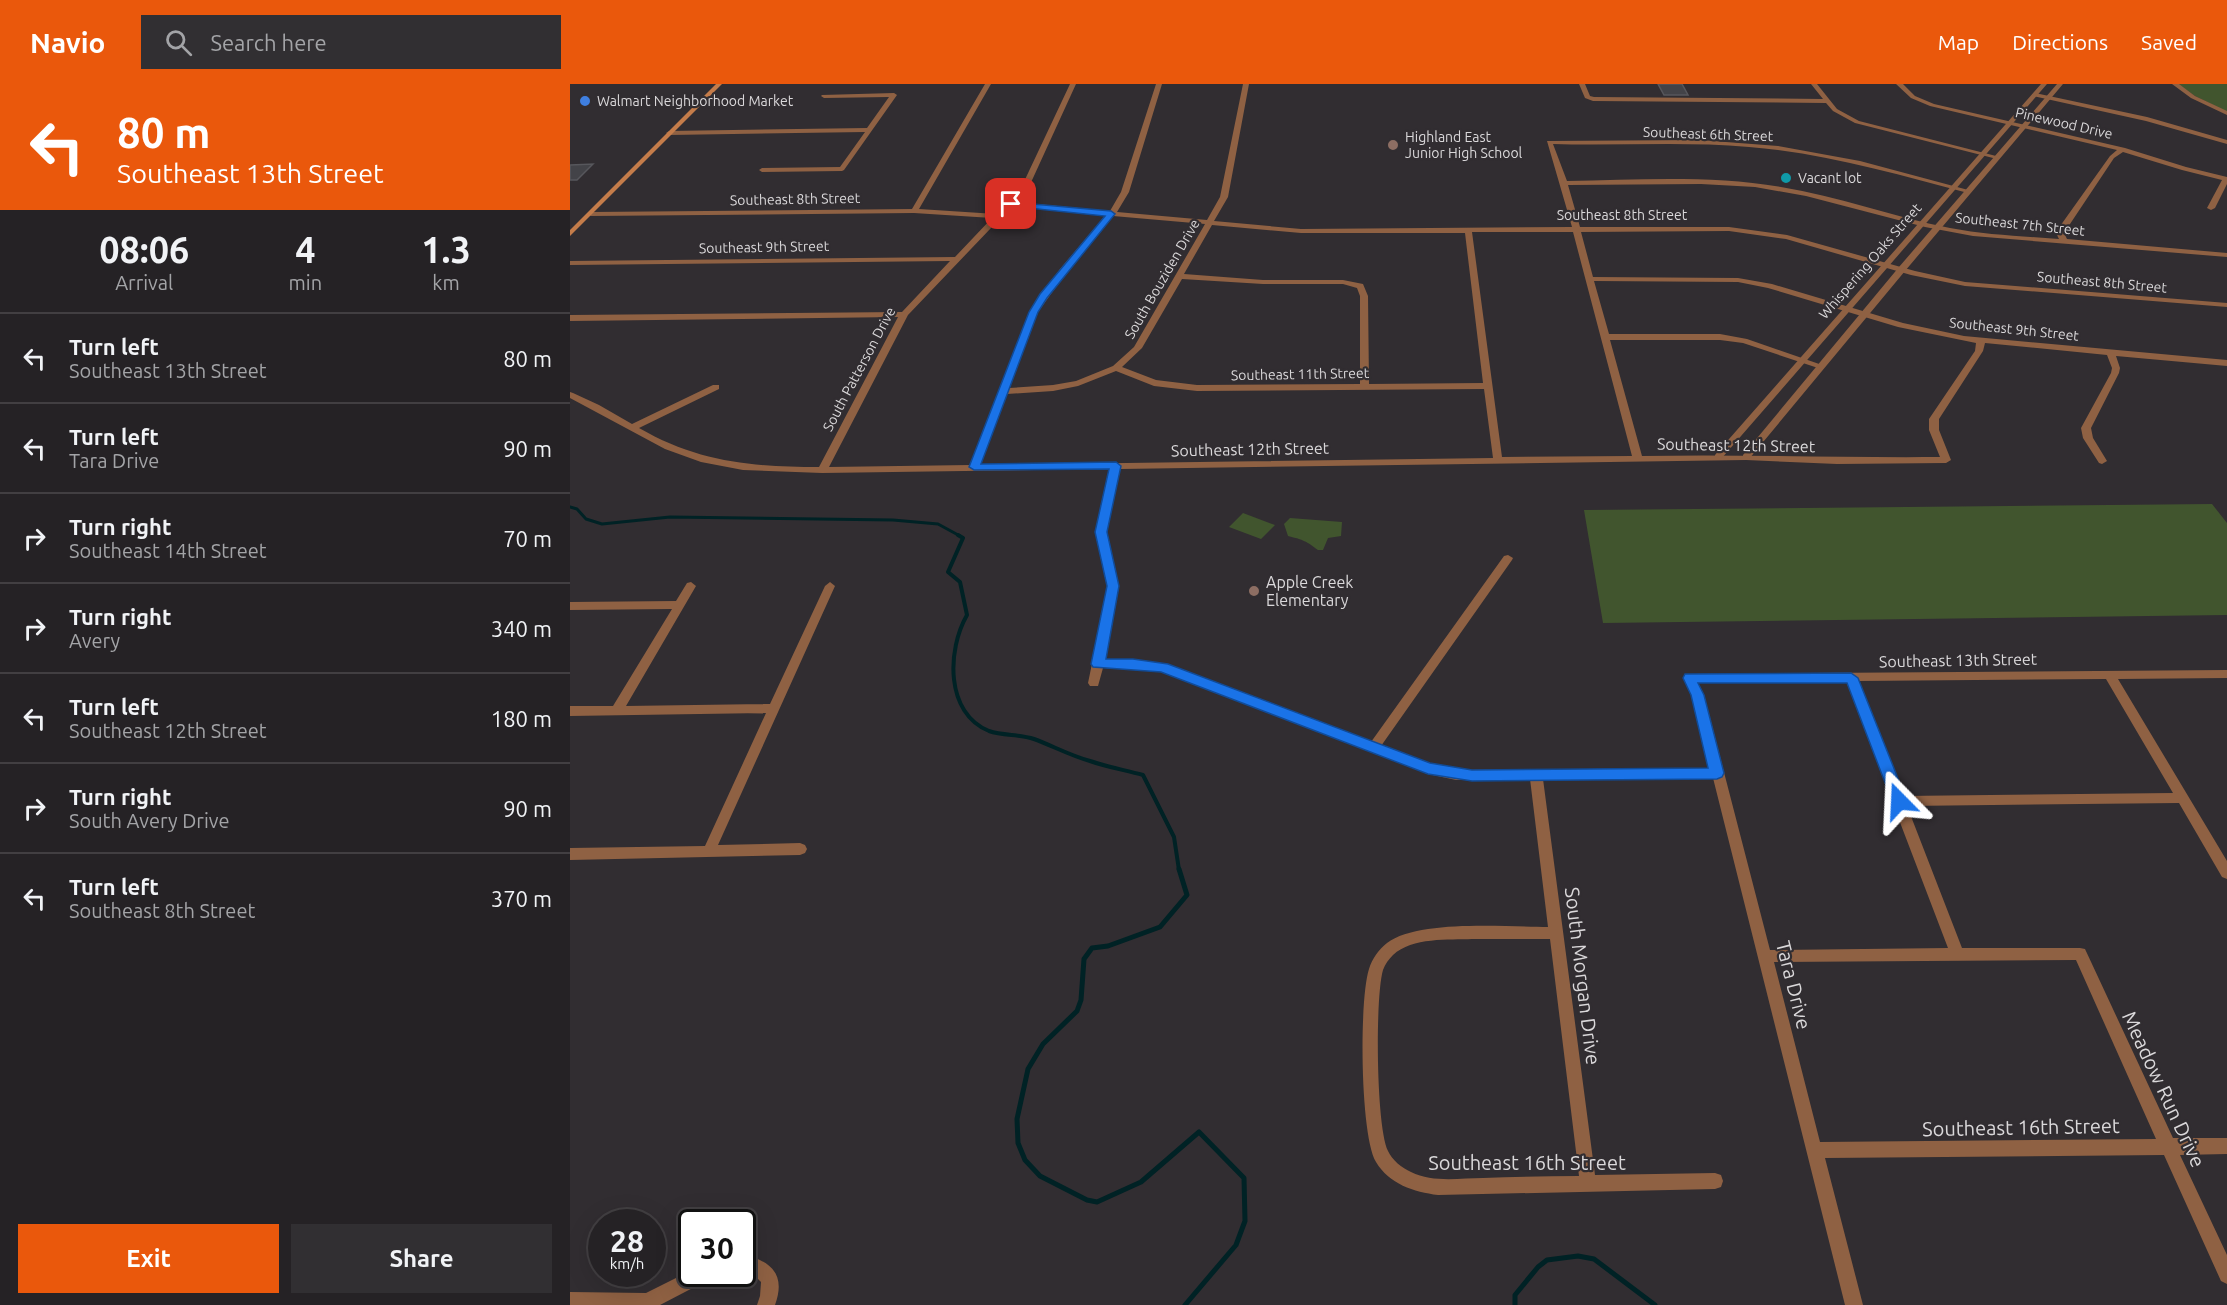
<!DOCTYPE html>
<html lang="en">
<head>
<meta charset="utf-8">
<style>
  :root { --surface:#252225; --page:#312f32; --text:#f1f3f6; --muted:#a3a4a7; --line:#423f42; --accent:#ea580c }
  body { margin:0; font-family:Ubuntu,sans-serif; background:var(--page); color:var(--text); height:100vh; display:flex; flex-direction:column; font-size:22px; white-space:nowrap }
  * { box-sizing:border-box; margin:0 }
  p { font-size:20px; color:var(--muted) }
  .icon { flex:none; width:33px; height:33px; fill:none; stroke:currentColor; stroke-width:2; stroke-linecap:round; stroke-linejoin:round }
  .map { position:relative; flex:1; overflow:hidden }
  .sheet { display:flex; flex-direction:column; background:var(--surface); width:570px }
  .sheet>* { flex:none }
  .hud { background:#ea580c; color:#fff; overflow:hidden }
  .speed { position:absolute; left:18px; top:1125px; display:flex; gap:12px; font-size:30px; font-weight:700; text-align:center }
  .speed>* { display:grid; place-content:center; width:78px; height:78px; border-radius:50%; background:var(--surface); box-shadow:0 6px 24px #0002,0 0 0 2px var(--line); line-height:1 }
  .speed small { font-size:15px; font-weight:400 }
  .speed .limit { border:3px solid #111; border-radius:9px; background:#fff; color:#111 }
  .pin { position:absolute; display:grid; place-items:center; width:51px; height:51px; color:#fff; margin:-26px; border-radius:12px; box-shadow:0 3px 9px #0006 }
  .me { position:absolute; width:66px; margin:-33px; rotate:339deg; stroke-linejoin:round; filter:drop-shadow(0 0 4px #0008) }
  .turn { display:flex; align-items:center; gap:21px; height:126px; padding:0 18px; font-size:27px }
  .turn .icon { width:78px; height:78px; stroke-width:2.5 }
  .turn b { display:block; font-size:42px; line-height:51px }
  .eta { display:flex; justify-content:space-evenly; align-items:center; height:102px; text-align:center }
  .eta b { font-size:36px; font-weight:700; line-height:42px }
  .cta { display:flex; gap:12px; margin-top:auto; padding:12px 18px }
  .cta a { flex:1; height:69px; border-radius:0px; background:var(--accent); color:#fff; font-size:24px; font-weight:700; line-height:69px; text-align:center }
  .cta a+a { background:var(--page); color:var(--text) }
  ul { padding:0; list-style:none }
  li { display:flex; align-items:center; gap:18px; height:90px; padding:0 18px; border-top:2px solid var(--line) }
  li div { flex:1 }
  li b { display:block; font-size:22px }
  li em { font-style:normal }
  header { display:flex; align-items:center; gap:36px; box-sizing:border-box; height:84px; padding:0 30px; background:var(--accent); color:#fff }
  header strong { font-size:28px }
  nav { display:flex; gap:33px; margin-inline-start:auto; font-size:21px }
  .search { width:420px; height:54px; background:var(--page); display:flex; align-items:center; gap:15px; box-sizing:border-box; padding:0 21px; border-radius:0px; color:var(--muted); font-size:22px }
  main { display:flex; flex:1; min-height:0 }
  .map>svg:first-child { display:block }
  .green { fill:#41552e }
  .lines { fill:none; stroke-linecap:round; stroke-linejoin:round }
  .stream-far2 { stroke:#002225; stroke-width:3 }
  .stream-far1 { stroke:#002225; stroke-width:4 }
  .stream { stroke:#002225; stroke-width:5 }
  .building { fill:#434348; stroke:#57575c; stroke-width:1.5 }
  .minor { fill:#8f6143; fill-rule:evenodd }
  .tertiary { fill:#8f6143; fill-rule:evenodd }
  .secondary { fill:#c47c4a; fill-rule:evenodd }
  .route { fill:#1a73e8; stroke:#114b97; stroke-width:1.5 }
  .shop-dot { fill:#3f7fe0; stroke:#312d31; stroke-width:2 }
  .education-dot { fill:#8d6e63; stroke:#312d31; stroke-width:2 }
  .culture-dot { fill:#0f9aa8; stroke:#312d31; stroke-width:2 }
  .labels { text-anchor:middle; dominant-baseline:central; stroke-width:4.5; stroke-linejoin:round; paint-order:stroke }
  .far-poi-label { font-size:14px; fill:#dad8da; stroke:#312d31; text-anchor:start }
  .far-street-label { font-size:14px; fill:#dad8da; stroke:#312d31 }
  .street-label { font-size:16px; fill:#dad8da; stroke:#312d31 }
  .poi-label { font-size:16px; fill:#dad8da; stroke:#312d31; text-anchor:start }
  .near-street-label { font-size:20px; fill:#dad8da; stroke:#312d31 }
</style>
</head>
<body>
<header>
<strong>Navio</strong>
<div class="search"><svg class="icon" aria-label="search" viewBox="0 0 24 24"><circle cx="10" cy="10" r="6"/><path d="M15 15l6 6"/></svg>Search here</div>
<nav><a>Map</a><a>Directions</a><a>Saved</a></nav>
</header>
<main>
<section class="sheet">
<div class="hud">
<div class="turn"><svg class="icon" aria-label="left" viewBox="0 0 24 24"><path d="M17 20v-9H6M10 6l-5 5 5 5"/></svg><div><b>80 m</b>Southeast 13th Street</div></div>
</div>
<div class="eta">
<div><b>08:06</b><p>Arrival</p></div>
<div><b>4</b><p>min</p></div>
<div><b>1.3</b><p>km</p></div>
</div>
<ul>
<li><svg class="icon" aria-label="left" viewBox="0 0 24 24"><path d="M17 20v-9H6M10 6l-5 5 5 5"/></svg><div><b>Turn left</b><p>Southeast 13th Street</p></div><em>80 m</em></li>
<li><svg class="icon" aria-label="left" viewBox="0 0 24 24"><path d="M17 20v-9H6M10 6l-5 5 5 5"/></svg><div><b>Turn left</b><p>Tara Drive</p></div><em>90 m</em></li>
<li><svg class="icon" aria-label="right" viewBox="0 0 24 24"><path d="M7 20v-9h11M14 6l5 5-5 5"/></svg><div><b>Turn right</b><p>Southeast 14th Street</p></div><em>70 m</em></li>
<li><svg class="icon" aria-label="right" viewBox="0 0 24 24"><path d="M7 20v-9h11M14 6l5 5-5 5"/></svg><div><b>Turn right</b><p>Avery</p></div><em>340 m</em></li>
<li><svg class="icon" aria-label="left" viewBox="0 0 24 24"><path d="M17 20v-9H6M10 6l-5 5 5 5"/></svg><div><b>Turn left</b><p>Southeast 12th Street</p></div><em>180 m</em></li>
<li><svg class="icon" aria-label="right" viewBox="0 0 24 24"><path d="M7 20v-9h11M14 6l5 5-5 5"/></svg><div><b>Turn right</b><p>South Avery Drive</p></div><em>90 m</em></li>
<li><svg class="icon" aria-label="left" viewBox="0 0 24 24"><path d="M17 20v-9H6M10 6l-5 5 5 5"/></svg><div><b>Turn left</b><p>Southeast 8th Street</p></div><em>370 m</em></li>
</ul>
<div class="cta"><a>Exit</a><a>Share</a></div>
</section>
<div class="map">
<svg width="1657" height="1221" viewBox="0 0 1657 1221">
  <rect width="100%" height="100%" fill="#312d31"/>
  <path class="green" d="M 1608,0 L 1657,0 L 1657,28 L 1625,12 Z
    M 1642,420 L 1657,439 L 1657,531 L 1033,539 L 1014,426 Z
    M 673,429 L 705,441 L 691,455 L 659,443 Z
    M 720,434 L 772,438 L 771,452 L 758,454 L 753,466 L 748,466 C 736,457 734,456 718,452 L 714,440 Z"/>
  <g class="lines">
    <path class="stream-far2" d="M 0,423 L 7,425 L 16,435 L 32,440 L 100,433 L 323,436 L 368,440 L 390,452"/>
    <path class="stream-far1" d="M 388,451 L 393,454 L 378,488 L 390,498 L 397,531 C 377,566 375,629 419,647 C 433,652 450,650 464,655 C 483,662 501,672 520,677 C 537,683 555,686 573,691 L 604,753 L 609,786"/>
    <path class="stream" d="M 609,785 L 617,811 L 590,843 L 538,862 L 522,864 L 514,875 L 511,916 L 507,927 L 473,960 L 458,985 L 447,1035 L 448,1059 L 455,1076 L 470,1092 L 517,1116 L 527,1118 L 571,1098 L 629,1048 L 674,1094 L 675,1137 L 666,1161 L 615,1221
      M 945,1221 L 945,1211 L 968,1183 L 977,1176 L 1008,1172 L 1024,1175 L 1085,1221"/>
  </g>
  <path class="building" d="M 1088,0 L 1112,0 L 1118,11 L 1094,11 Z
    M 23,80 L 7,96 L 0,96 L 0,81 Z"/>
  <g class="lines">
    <path class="minor" d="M 415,0 L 421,0 L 349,125 L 426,130 L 451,104 L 500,0 L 506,0 L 458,105 L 445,118 L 540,127 L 551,108 L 586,0 L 592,0 L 559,108 L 547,128 L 637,136 L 650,113 L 673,0 L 679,0 L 658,113 L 644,137 L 731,145 L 1002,143 L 977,57 L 1130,56 L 1208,62 L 1290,77 L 1402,107 L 1398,109 C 1326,90 1254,69 1179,63 C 1114,57 1049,62 983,60 L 997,97 C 1068,96 1140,91 1211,103 C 1268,112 1323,133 1380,144 C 1416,151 1452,152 1489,155 L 1486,149 L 1488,145 L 1540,72 L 1547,66 L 1360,22 L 1341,14 L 1326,0 L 1333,0 L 1345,12 L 1364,20 L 1555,64 L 1616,83 L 1657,93 L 1657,100 L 1645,124 L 1641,126 L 1637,124 L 1652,96 L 1612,86 L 1553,68 L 1544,74 L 1494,149 L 1497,155 L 1657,169 L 1657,173 L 1403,152 L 1355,143 L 1236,112 L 1185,103 L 1131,100 L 998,101 L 1010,143 L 1159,143 L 1217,151 L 1345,187 L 1395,198 L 1657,219 L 1657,223 L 1395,202 L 1341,191 L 1216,155 L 1159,147 L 1011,148 L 1023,193 L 1168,194 L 1202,200 L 1333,239 L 1394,252 L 1657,276 L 1657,282 L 1546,272 L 1550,284 L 1549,289 L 1521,344 L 1523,354 L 1537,377 L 1532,380 L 1529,379 L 1513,354 L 1511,344 L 1541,289 L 1542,284 L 1537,271 L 1415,259 L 1413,267 L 1369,335 L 1369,346 L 1381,376 L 1376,379 L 1267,380 L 1176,376 L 550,385 L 536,449 L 548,502 L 535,576 L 563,576 L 597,580 L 801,658 L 934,472 L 938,471 L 943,474 L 942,476 L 811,662 L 860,680 L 886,686 L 1140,684 L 1122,611 L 1113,594 L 1119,590 L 1657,586 L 1657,594 L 1548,595 L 1657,777 L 1657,795 L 1652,793 L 1609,719 L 1337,722 L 1392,864 L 1510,864 L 1515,865 L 1603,1054 L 1657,1054 L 1657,1070 L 1610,1071 L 1657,1171 L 1657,1200 L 1651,1197 L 1594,1071 L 1255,1074 L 1293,1221 L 1275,1221 L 1143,694 L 973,695 L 1025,1091 L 1145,1089 L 1151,1091 L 1153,1097 L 1151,1103 L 1145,1105 L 868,1111 C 844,1108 819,1100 806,1078 C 790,1051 789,916 799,885 C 802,875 809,865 817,859 C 848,835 939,843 978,843 L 960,695 L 886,696 L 858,690 L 592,587 L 533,584 L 528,602 L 520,602 L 518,599 L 538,502 L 526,449 L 540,385 L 252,389 L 173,386 L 131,378 L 95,365 L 0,314 L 0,308 L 3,309 L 29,321 L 62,340 L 143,301 L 149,301 L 149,305 L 69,344 C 128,378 182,383 249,383 L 328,233 L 0,237 L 0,231 L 332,228 L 380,177 L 0,181 L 0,177 L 385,173 L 422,134 L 344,129 L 21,132 L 17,130 L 21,128 L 342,125 ZM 442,122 L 536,131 L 490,185 L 460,228 L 400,381 L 259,383 L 338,231 ZM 543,132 L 635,140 L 564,263 L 543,282 L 506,297 L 483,301 L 439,304 L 468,228 L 496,189 ZM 642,141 L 731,149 L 895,149 L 913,299 L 799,300 L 798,212 L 793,200 L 773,196 L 693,196 L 614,190 ZM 902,148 L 1003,148 L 1062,372 L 932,373 ZM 612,195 L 693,200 L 773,200 L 787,204 L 790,212 L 790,300 L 627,301 L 586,296 L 552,283 L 572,264 ZM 1024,197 L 1168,198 L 1198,204 L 1328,243 L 1406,259 L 1405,267 L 1359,335 L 1359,346 L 1370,373 C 1271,374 1171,370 1072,372 L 1040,256 L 1150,256 L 1173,259 L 1251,285 L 1255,282 L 1177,255 L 1150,250 L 1039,250 ZM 546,287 L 584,302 L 627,307 L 914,305 L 923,374 L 410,381 L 437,310 L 483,307 L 508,302 ZM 1536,595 L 1603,709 L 1333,712 L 1288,597 ZM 1276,597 L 1378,864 L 1200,866 L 1134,611 L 1127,598 ZM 902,855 L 980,855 L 1009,1092 C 977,1092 945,1093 913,1094 C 890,1094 863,1099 841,1088 C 832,1084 822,1076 818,1067 C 806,1043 805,913 813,886 C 815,880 819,875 823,871 C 842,853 879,856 902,855 ZM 1506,876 L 1586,1055 L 1250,1058 L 1204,878 Z
      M 1009,0 L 1015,0 L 1020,12 L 1024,13 L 1253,15 L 1241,0 L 1247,0 L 1267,25 L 1289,37 L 1430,73 L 1427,75 L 1285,39 L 1263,27 L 1256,19 L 1023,17 L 1015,14 Z
      M 324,9 L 327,11 L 274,86 L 272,87 L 192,88 L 189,86 L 192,84 L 270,83 L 295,48 L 99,51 L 96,49 L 99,47 L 297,44 L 319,13 L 254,14 L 251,12 L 252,11 Z
      M 1465,9 L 1577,33 L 1657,56 L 1657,60 L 1576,37 L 1463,12 L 1463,10 Z
      M 121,498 L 126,502 L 56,622 L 200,620 L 255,502 L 260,498 L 265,502 L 148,761 L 230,759 L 235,761 L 237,765 L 235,769 L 230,771 L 0,776 L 0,764 L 135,762 L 196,629 L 0,632 L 0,622 L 43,622 L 102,525 L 0,526 L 0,518 L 106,517 L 117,499 Z
      M 172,1170 C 202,1177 216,1191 205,1221 L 187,1221 L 190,1212 L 191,1198 L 183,1190 L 172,1188 Z
      M 122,1186 L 122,1190 L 141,1190 L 138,1196 L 90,1221 L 0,1221 L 0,1208 L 76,1209 Z"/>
    <path class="tertiary" d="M 1471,0 L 1477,0 L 1151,375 L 1145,375 L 1145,371 Z
      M 1487,0 L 1493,0 L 1335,187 L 1179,375 L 1173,375 L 1173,371 L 1329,183 Z
      M 1602,0 L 1609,0 L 1625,12 L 1657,27 L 1657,31 L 1621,14 Z"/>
    <path class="secondary" d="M 146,0 L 152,0 L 0,152 L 0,146 Z"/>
  </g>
  <path class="route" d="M 441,118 L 541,127 L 545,130 L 477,214 L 468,228 L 411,380 L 546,378 L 551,382 L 537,448 L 549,502 L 536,575 L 563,575 L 598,580 L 860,679 L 902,686 L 1138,684 L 1121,611 L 1113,594 L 1115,590 L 1281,589 L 1288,594 L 1337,717 L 1335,721 L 1324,721 L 1322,717 L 1277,599 L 1128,599 L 1134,611 L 1154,689 L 1152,693 L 1147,695 L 902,697 L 858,690 L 591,588 L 523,583 L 521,580 L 537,502 L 525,448 L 539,385 L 404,386 L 399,383 L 459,228 L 470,210 L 535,132 L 438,122 L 438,119 Z"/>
  <circle class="shop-dot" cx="15" cy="17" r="6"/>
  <g class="education-dot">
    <circle cx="823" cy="61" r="6"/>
    <circle cx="684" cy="507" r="6"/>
  </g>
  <circle class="culture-dot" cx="1216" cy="94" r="6"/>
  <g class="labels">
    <g class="far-poi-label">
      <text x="27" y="17">Walmart Neighborhood Market</text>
      <text x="835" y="53">Highland East<tspan x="835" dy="16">Junior High School</tspan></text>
      <text x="1228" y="94">Vacant lot</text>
    </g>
    <g class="far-street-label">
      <text transform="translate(1494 39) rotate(13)">Pinewood Drive</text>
      <text transform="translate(1138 50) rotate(2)">Southeast 6th Street</text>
      <text transform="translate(225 115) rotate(-1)">Southeast 8th Street</text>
      <text x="1052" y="131">Southeast 8th Street</text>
      <text transform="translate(1450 140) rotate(6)">Southeast 7th Street</text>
      <text transform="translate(194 163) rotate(-1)">Southeast 9th Street</text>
      <text transform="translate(1300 177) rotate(-49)">Whispering Oaks Street</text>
      <text transform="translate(592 195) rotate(-60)">South Bouziden Drive</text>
      <text transform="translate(1532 198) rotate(5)">Southeast 8th Street</text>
      <text transform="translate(1444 245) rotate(6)">Southeast 9th Street</text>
      <text transform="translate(289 285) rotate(-62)">South Patterson Drive</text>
      <text transform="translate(730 290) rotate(-1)">Southeast 11th Street</text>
    </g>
    <g class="street-label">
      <text transform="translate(1166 361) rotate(1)">Southeast 12th Street</text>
      <text transform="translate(680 365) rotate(-1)">Southeast 12th Street</text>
      <text transform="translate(1388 576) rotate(-1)">Southeast 13th Street</text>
    </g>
    <g class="poi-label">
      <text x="696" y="498">Apple Creek<tspan x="696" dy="18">Elementary</tspan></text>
    </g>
    <g class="near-street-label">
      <text transform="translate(1013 892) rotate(83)">South Morgan Drive</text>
      <text transform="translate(1224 901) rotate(76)">Tara Drive</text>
      <text transform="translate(1594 1005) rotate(65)">Meadow Run Drive</text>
      <text transform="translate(1451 1043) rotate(-1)">Southeast 16th Street</text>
      <text x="957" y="1078">Southeast 16th Street</text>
    </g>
  </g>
</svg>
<div class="speed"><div>28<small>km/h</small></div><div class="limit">30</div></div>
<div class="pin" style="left:441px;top:120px;background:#d93025"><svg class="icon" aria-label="arrive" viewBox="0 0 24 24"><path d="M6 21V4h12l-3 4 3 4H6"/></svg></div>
<svg class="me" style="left:1329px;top:717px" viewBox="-20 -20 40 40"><path d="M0-17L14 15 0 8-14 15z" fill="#1a73e8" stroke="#fff" stroke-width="4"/></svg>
</div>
</main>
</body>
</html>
